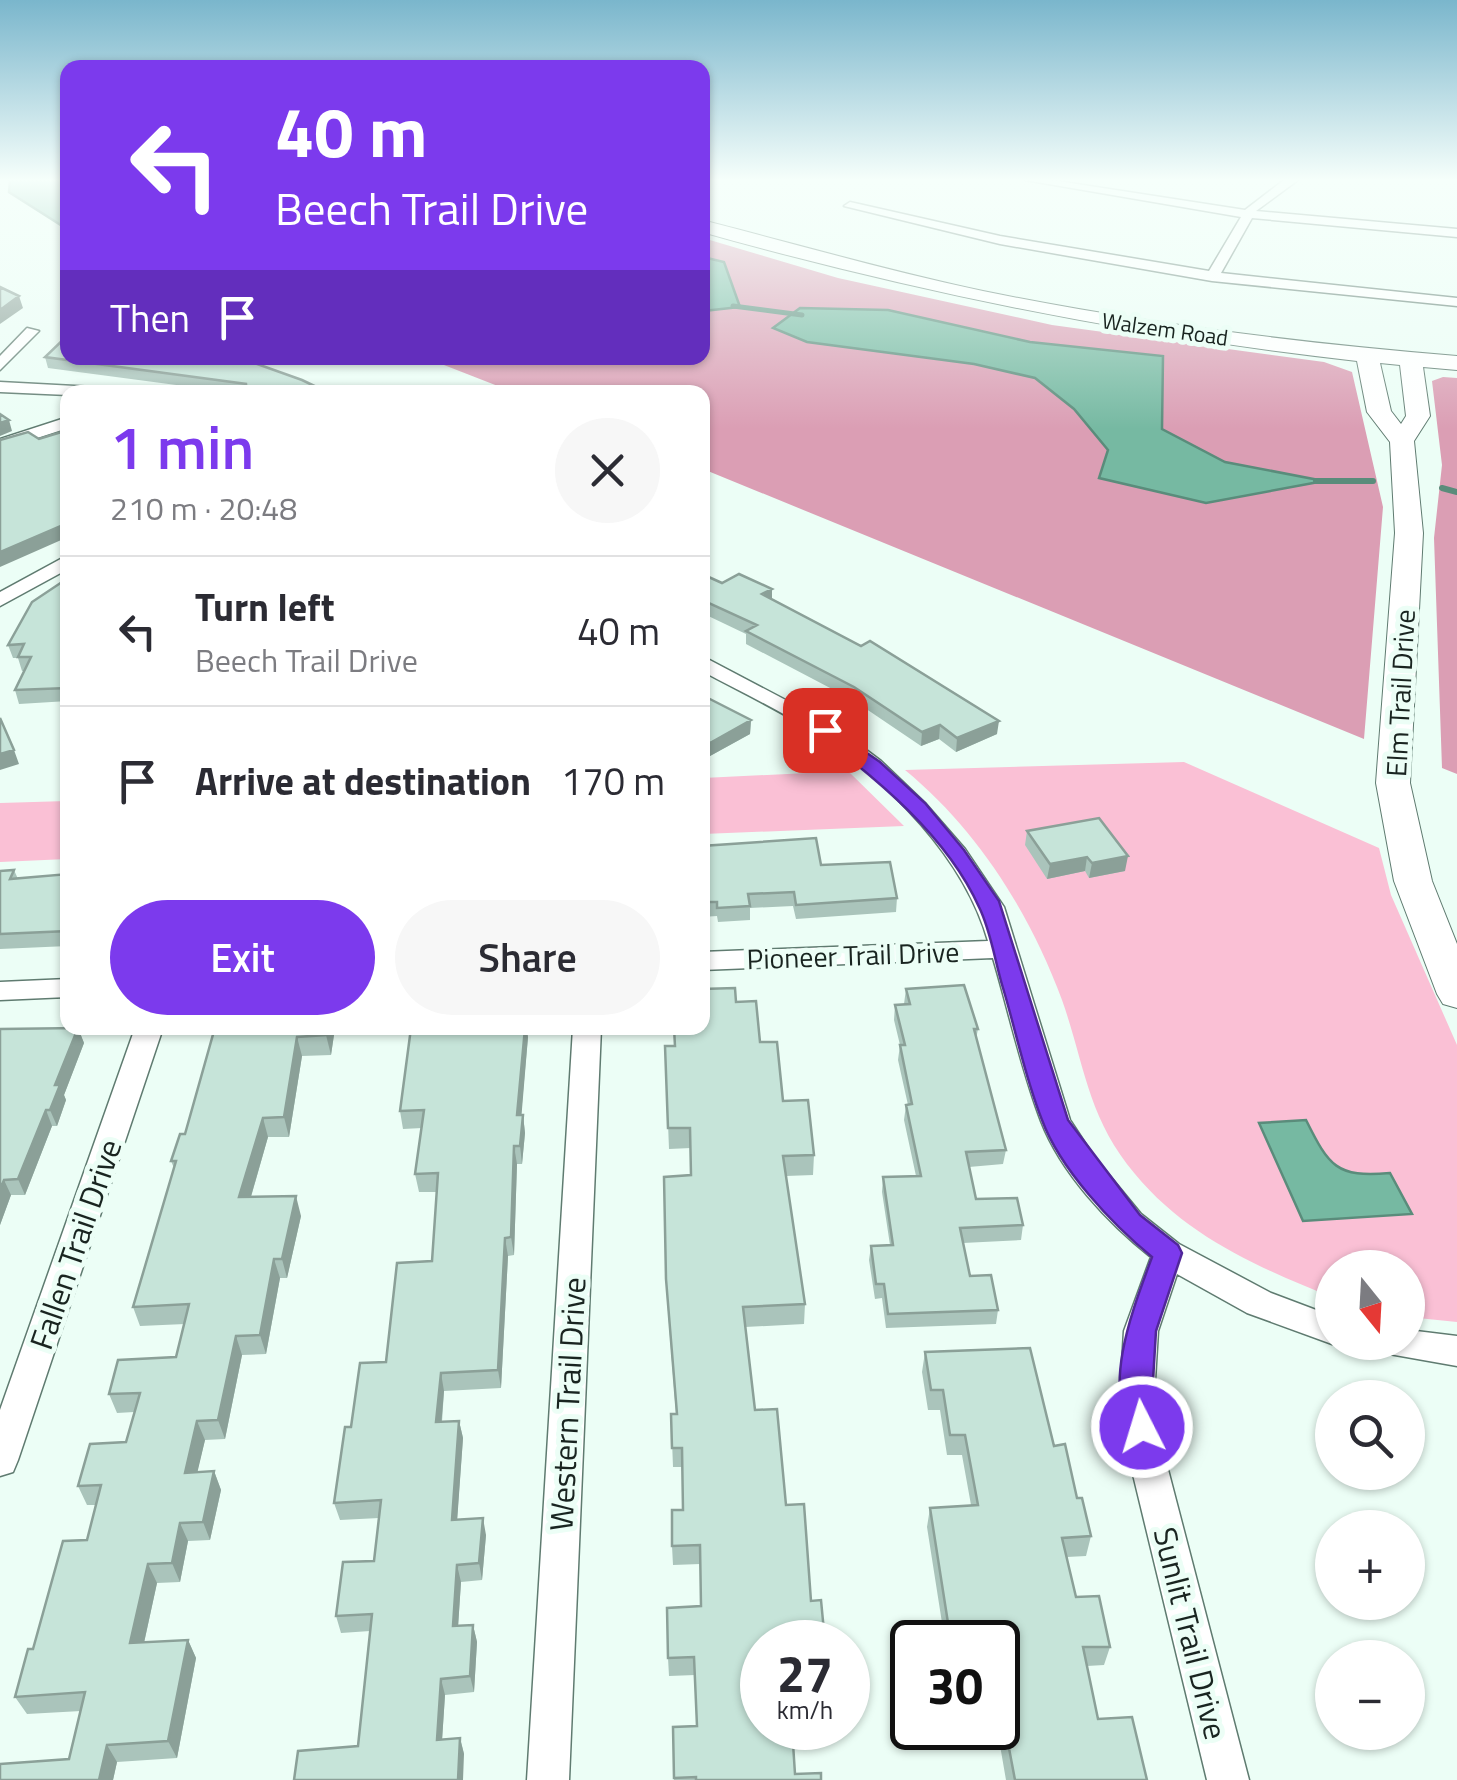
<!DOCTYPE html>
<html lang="en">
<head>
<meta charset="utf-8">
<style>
  :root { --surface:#fff; --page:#f7f7f7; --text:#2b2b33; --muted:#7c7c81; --line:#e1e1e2; --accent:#7c3aed }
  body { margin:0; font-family:"Titillium Web",sans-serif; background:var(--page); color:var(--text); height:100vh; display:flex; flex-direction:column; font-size:38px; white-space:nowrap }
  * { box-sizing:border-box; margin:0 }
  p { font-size:32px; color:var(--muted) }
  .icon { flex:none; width:55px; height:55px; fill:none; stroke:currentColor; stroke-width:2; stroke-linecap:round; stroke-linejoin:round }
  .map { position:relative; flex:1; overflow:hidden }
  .sheet { position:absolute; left:60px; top:385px; width:650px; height:650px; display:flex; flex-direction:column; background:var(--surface); border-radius:20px; box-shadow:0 2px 8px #0004 }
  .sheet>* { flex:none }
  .banner { position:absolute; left:60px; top:60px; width:650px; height:305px; border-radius:20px; box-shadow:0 2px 8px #0004; background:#7c3aed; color:#fff; overflow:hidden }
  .needle { width:65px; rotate:162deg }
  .controls { position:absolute; left:1315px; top:1250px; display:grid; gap:20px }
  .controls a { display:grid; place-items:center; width:110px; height:110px; border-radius:50%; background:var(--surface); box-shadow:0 2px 8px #0004; font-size:50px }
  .speed { position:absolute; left:740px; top:1620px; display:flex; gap:20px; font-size:50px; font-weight:700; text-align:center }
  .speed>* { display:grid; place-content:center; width:130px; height:130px; border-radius:50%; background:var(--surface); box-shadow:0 2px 8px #0004; line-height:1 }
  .speed small { font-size:25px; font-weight:400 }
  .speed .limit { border:5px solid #111; border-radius:15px; background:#fff; color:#111 }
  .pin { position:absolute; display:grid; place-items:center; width:85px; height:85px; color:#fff; margin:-42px; border-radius:20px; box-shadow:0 5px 15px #0006 }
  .me { position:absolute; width:110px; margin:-55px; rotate:355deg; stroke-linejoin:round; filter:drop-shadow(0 0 8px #0008) }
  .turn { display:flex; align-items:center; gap:35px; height:210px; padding:0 50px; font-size:45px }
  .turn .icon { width:130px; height:130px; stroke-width:2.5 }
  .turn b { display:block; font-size:70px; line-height:85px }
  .then { display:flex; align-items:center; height:95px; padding:0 50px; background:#0003; gap:20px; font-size:38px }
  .round { display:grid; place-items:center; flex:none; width:105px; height:105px; border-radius:52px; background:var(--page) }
  .summary { display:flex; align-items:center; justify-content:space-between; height:170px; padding:0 50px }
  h1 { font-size:60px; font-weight:600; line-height:75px; color:var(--accent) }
  .action { display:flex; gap:20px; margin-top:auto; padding:20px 50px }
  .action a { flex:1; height:115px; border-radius:60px; background:var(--accent); color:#fff; font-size:40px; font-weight:600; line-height:115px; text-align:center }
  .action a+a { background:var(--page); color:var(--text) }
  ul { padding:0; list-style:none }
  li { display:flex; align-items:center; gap:30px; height:150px; padding:0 50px; border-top:2px solid var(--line) }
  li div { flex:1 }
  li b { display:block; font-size:38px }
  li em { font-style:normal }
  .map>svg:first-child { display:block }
  .green { fill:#fac0d5 }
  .forest { fill:#db9eb4 }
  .water { fill:#76b9a2; stroke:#5a8c7b; stroke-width:2.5 }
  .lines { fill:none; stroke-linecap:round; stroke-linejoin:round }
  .stream-far1 { stroke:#5a8c7b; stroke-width:5 }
  .stream { stroke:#5a8c7b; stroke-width:6 }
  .street-casing { stroke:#5f7b70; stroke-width:3 }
  .secondary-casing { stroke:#5f7b70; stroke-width:2 }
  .street { fill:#fff; fill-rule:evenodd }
  .secondary { fill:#fff; fill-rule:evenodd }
  .wall { fill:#aac4bb }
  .shaded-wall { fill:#8ba098 }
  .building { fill:#c6e4d9; stroke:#8ba098; stroke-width:2.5 }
  .route { fill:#7c3aed; stroke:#51269a; stroke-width:2.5 }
  .labels { text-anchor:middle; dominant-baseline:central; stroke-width:10; stroke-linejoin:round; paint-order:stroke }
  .far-street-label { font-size:22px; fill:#192420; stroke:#ecfef6 }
  .street-label { font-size:28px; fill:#192420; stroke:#ecfef6 }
  .near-street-label { font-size:32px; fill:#192420; stroke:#ecfef6 }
</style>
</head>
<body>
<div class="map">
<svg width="1457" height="1780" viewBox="0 0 1457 1780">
  <rect width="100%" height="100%" fill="#ecfef6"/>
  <path class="green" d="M 1184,762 L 1379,848 L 1391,895 L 1457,1045 L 1457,1322 L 1408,1317 L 1408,1268 L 1332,1268 L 1332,1297 C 1259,1268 1186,1236 1135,1174 C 1087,1117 1085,1065 1062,1000 C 1030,913 977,829 905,770 Z
    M 848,771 L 904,826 L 703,834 L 703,778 Z
    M 67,801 L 67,859 L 0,862 L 0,803 Z"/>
  <path class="forest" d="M 703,238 L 838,278 L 1052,325 L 1324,362 L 1352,372 L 1383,507 L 1364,739 L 703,469 L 702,392 L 513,392 L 426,358 L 702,358 Z
    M 1443,377 L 1457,378 L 1457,774 L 1442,768 L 1434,538 L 1442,465 L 1432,381 Z"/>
  <path class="water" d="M 10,180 L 67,180 L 67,229 L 9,192 Z
    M 703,257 L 724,262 L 740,307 L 703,311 Z
    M 800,308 L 888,310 L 1030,342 L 1163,356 L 1162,429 L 1225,462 L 1324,481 L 1206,503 L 1099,478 L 1108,450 L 1074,409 L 1035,378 L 974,364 L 807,342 L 773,328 Z
    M 1306,1120 C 1329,1166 1336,1178 1390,1173 L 1412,1214 L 1303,1221 L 1259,1123 Z"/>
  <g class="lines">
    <path class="stream-far1" d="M 733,306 L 802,315"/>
    <path class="stream" d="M 1316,481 L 1373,481
      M 1442,488 L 1457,492"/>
    <defs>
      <path id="street" d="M 1025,180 L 1051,180 L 1245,210 L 1284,180 L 1298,180 L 1256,211 L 1457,229 L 1457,237 L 1252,218 L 1221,273 L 1457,298 L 1457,306 L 1212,281 L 1000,244 L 844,206 L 850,202 L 1000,236 L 1209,271 L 1241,217 Z
        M 27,328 L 39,331 L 0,370 L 0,356 Z
        M 0,382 L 94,387 L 102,392 L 68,395 L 0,392 Z
        M 68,417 L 68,428 L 0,450 L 0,439 Z
        M 68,555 L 68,569 L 0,606 L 0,592 Z
        M 702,656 L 833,725 L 881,761 L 925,803 L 965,849 L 1004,907 L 1070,1120 L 1095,1158 L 1141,1214 L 1179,1244 L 1271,1293 L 1332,1316 L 1332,1342 L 1337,1342 L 1332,1344 L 1247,1313 L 1177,1274 L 1158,1331 L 1154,1397 L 1165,1458 L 1249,1780 L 1207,1780 L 1129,1458 L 1120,1397 L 1124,1331 L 1151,1257 C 1108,1223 1061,1173 1041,1121 C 1021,1069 1009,1012 993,958 L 702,970 L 702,952 L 988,941 C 964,857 890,783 818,735 C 782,711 741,692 702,671 Z
        M 68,979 L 68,997 L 0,1000 L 0,982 Z
        M 135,1028 L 163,1028 L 18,1460 L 13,1472 L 0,1476 L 0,1410 Z
        M 573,1028 L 601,1028 L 569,1780 L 527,1780 Z
        M 1408,1330 L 1457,1336 L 1457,1366 L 1378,1352 L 1373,1342 L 1408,1342 Z"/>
      <path id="secondary" d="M 702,220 C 796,244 888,271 983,291 C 1140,323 1298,343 1457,356 L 1457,370 L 1423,367 L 1430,416 L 1414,441 L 1423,533 L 1410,783 L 1432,881 L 1457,944 L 1457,1008 L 1443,1004 L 1437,994 L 1394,881 L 1376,783 L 1395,533 L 1390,442 L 1367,412 L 1357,361 C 1135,336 918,293 702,232 ZM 1380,363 L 1400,365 L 1406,416 L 1401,424 L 1391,411 Z"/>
    </defs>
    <use href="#street" class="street-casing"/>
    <use href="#secondary" class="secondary-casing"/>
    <use href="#street" class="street"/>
    <use href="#secondary" class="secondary"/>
  </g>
  <path class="wall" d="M 45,357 L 327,392 L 229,392 L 48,368 Z
    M 702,574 L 722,583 L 772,599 L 997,734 L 956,752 L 939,739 L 921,746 L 853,700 L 746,644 L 746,634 L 702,613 Z
    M 68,578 L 68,701 L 19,704 L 15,690 L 24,671 L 22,671 L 18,658 L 13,658 L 8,645 Z
    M 702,695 L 751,720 L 750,734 L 710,756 L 702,752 Z
    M 1027,831 L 1125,871 L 1089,878 L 1085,871 L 1047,879 L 1025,845 Z
    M 702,846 L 821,865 L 897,898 L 896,912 L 796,919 L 793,906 L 750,908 L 750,920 L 718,922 L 717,916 L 702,917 Z
    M 14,870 L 18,879 L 68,874 L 68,946 L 0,949 L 0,871 Z
    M 906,989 L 978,1029 L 976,1039 L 1006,1150 L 1003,1164 L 969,1167 L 976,1199 L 1023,1225 L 1021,1240 L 963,1243 L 970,1276 L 998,1310 L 996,1324 L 886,1328 L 882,1298 L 875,1299 L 869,1260 L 871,1246 L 890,1245 L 882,1192 L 883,1177 L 916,1176 L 904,1120 L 906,1105 L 908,1105 L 898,1060 L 900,1045 L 894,1020 L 895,1005 L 904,1004 Z
    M 736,1002 L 760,1042 L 783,1101 L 814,1155 L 813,1175 L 786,1176 L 805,1304 L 804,1324 L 745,1327 L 762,1642 L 795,1774 L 821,1780 L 674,1780 L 673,1727 L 697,1726 L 695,1675 L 669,1676 L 668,1658 L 701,1606 L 700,1564 L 673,1565 L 672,1546 L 683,1510 L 682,1467 L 673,1467 L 671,1414 L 676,1414 L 667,1299 L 664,1177 L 691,1175 L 691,1148 L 669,1149 L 665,1046 L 675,1046 Z
    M 78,1028 L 84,1043 L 64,1095 L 66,1100 L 57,1126 L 52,1126 L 25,1195 L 11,1195 L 0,1225 L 0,1029 Z
    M 263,1028 L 335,1028 L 331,1055 L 302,1056 L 289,1137 L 268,1137 L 251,1197 L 301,1216 L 287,1278 L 280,1278 L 266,1354 L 242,1355 L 225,1439 L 205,1440 L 197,1472 L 214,1471 L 221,1490 L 210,1540 L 188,1541 L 180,1582 L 157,1583 L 144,1643 L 188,1640 L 196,1658 L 177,1758 L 117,1762 L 113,1780 L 0,1780 L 69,1759 L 81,1711 L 27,1714 L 15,1697 L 33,1649 L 87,1540 L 96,1505 L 87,1505 L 78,1486 L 126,1442 L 134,1412 L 117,1413 L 109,1394 L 176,1357 L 185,1324 L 140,1326 L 133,1307 L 174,1168 L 171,1161 L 185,1134 Z
    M 528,1037 L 521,1115 L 523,1115 L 525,1133 L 522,1164 L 517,1164 L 514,1255 L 508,1256 L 501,1388 L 444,1391 L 442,1422 L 459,1421 L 463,1438 L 457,1519 L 486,1535 L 482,1580 L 461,1582 L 458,1626 L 473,1625 L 477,1642 L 474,1692 L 445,1695 L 442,1740 L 460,1738 L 464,1754 L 358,1746 L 370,1631 L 341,1633 L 336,1616 L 374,1561 L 379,1518 L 340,1520 L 334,1503 L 351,1427 L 386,1362 L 432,1261 L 437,1192 L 419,1192 L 415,1174 L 422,1128 L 403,1129 L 400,1111 Z
    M 925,1352 L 1054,1446 L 1091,1536 L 1086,1556 L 1067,1557 L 1076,1597 L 1110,1647 L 1104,1665 L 1087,1666 L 1098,1719 L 1147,1780 L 1006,1780 L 997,1728 L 998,1642 L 945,1642 L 927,1527 L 930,1508 L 971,1505 L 962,1455 L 947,1455 L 940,1410 L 928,1410 L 922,1372 Z"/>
  <path class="shaded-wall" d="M 19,296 L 23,308 L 0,324 L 0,310 Z
    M 9,420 L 12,431 L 0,436 L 0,423 Z
    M 68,523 L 68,537 L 0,567 L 0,552 Z
    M 772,589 L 772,602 L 762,594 Z
    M 751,720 L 750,734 L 710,756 L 710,743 Z
    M 999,721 L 997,734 L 956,752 L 957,738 Z
    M 940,725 L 939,739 L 921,746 L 922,732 Z
    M 14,750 L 19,764 L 0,770 L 0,754 Z
    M 1128,856 L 1125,871 L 1089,878 L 1092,863 Z
    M 1087,857 L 1085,871 L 1047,879 L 1050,864 Z
    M 78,1028 L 84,1043 L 64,1095 L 66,1100 L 57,1126 L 50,1110 L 55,1085 Z
    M 328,1028 L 335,1028 L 331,1055 L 326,1035 Z
    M 525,1028 L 527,1028 L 528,1037 L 520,1133 L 517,1115 Z
    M 297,1037 L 302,1056 L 289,1137 L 284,1117 Z
    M 46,1110 L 52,1126 L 25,1195 L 18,1179 Z
    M 523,1115 L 525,1133 L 522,1164 L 520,1146 Z
    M 263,1118 L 268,1137 L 245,1217 L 239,1197 Z
    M 514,1146 L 517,1164 L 514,1255 L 511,1237 Z
    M 4,1180 L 11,1195 L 0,1225 L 0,1190 Z
    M 296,1196 L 301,1216 L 287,1278 L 282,1259 Z
    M 505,1238 L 508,1256 L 501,1388 L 498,1370 Z
    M 274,1259 L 280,1278 L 266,1354 L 260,1335 Z
    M 236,1336 L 242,1355 L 225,1439 L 218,1420 Z
    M 441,1373 L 444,1391 L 440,1439 L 436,1422 Z
    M 197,1421 L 205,1440 L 193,1491 L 185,1473 Z
    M 459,1421 L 463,1438 L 456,1537 L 452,1520 Z
    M 214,1471 L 221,1490 L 210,1540 L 203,1522 Z
    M 483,1518 L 486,1535 L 482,1580 L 479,1563 Z
    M 180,1523 L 188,1541 L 180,1582 L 172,1563 Z
    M 148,1564 L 157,1583 L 140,1661 L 130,1643 Z
    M 457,1565 L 461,1582 L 457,1643 L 453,1626 Z
    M 473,1625 L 477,1642 L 474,1692 L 470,1676 Z
    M 188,1640 L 196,1658 L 177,1758 L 168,1741 Z
    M 441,1679 L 445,1695 L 441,1756 L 437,1740 Z
    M 460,1738 L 464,1754 L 463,1780 L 458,1780 Z
    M 107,1745 L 117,1762 L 113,1780 L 99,1780 Z"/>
  <path class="building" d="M 0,287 L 19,296 L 0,310 Z
    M 68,335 L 68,358 L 228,358 L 243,359 L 302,380 L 327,392 L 235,392 L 229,390 L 247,384 L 45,357 Z
    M 0,414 L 9,420 L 0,423 Z
    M 68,430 L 68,523 L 0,552 L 0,440 L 28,432 L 39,439 Z
    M 702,574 L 722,583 L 739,574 L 772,589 L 762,594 L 861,646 L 870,641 L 999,721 L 957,738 L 940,725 L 922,732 L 854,687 L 746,631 L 757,625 L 702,600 Z
    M 68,578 L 68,688 L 15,690 L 31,657 L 18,657 L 24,644 L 8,645 L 32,602 Z
    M 702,695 L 751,720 L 710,743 L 702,738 Z
    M 0,718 L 14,750 L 0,754 Z
    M 1099,818 L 1128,856 L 1092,863 L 1087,857 L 1050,864 L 1027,831 Z
    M 816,838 L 821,865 L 890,862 L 897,898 L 796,905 L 794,892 L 748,894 L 750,906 L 717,908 L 717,902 L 702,902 L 702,846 Z
    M 14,870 L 10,879 L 68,874 L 68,931 L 0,934 L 0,871 Z
    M 964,985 L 978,1029 L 974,1029 L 1006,1150 L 966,1152 L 976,1199 L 1017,1198 L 1023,1225 L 960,1228 L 970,1276 L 991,1275 L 998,1310 L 888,1314 L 884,1284 L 876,1284 L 871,1246 L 893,1245 L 883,1177 L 921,1176 L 906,1105 L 912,1104 L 900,1045 L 905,1045 L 895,1005 L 910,1004 L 906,989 Z
    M 735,988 L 736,1002 L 756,1001 L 760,1042 L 777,1042 L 783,1101 L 808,1100 L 814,1155 L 783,1156 L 805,1304 L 743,1307 L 755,1410 L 777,1409 L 786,1505 L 804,1504 L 811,1601 L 821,1600 L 825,1642 L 762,1642 L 762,1728 L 792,1728 L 795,1774 L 821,1773 L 821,1780 L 696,1780 L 696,1777 L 674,1778 L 673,1727 L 697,1726 L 694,1657 L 668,1658 L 667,1608 L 701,1606 L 700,1545 L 672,1546 L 672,1510 L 683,1510 L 682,1448 L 672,1448 L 671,1414 L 677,1414 L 666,1279 L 664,1177 L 691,1175 L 690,1128 L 668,1128 L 665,1046 L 675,1046 L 674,1028 L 702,1028 L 702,989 Z
    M 78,1028 L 55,1085 L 60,1085 L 50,1110 L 46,1110 L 18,1179 L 4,1180 L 0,1190 L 0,1029 Z
    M 263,1028 L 328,1028 L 326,1035 L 297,1037 L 284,1117 L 263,1118 L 239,1197 L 296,1196 L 282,1259 L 274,1259 L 260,1335 L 236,1336 L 218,1420 L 197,1421 L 185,1473 L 214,1471 L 203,1522 L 180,1523 L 172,1563 L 148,1564 L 130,1643 L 188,1640 L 168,1741 L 107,1745 L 99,1780 L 0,1780 L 0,1764 L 69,1759 L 85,1692 L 15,1697 L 28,1649 L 33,1649 L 63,1541 L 87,1540 L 101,1485 L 78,1486 L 90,1444 L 126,1442 L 140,1393 L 109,1394 L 118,1360 L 176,1357 L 189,1304 L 133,1307 L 176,1161 L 171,1161 L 180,1134 L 185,1134 L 214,1031 Z
    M 411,1028 L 525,1028 L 517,1115 L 523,1115 L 520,1146 L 514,1146 L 511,1237 L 505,1238 L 498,1370 L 441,1373 L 436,1422 L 459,1421 L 452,1520 L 483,1518 L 479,1563 L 457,1565 L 453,1626 L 473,1625 L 470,1676 L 441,1679 L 437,1740 L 460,1738 L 458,1780 L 294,1780 L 298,1751 L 358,1746 L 372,1614 L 336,1616 L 343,1562 L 374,1561 L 381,1500 L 334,1503 L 345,1427 L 351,1427 L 360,1363 L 386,1362 L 397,1263 L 432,1261 L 438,1173 L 415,1174 L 424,1110 L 400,1111 Z
    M 1030,1348 L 1054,1446 L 1065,1444 L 1077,1498 L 1082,1498 L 1091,1536 L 1062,1538 L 1076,1597 L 1099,1596 L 1110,1647 L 1083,1647 L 1098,1719 L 1132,1717 L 1147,1780 L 1015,1780 L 998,1690 L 998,1642 L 951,1642 L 930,1508 L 978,1505 L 965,1435 L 950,1435 L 943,1390 L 931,1390 L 925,1352 Z"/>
  <linearGradient id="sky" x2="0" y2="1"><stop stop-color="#7ab6cc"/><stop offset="0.42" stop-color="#f6fffb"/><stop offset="1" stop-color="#f6fffb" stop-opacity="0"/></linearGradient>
  <rect width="1457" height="429" fill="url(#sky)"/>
  <path class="route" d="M 825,724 L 880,762 L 925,803 L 964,850 L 999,901 L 1068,1120 L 1140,1215 L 1178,1245 L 1182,1253 L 1156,1331 L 1152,1397 L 1158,1427 L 1153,1437 L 1142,1442 L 1130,1437 C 1104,1380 1132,1312 1152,1257 C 1112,1224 1060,1169 1042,1120 C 1025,1078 1016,1031 1003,988 C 995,962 991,931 979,907 C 947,836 878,780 818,734 L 815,730 Z"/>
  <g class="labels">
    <g class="far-street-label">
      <text transform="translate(1165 329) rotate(8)">Walzem Road</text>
    </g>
    <g class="street-label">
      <text transform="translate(1400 693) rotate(-87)">Elm Trail Drive</text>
      <text transform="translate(853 955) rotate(-2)">Pioneer Trail Drive</text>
    </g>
    <g class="near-street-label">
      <text transform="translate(75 1244) rotate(-71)">Fallen Trail Drive</text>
      <text transform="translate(567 1404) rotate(-87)">Western Trail Drive</text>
      <text transform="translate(1191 1633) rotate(76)">Sunlit Trail Drive</text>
    </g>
  </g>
</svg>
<div class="controls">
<a><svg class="needle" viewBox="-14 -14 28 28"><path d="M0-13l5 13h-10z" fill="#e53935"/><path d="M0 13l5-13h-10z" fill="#7c7c81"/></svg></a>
<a><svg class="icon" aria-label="search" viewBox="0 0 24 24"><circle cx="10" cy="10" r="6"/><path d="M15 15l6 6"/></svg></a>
<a>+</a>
<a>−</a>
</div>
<div class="speed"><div>27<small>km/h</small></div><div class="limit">30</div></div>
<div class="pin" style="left:825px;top:730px;background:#d93025"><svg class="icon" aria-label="arrive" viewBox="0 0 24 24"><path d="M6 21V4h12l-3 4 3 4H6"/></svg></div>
<svg class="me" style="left:1142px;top:1427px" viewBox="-20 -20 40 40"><circle r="17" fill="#7c3aed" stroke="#fff" stroke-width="3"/><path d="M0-11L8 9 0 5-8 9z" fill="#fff"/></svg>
<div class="banner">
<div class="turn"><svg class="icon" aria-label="left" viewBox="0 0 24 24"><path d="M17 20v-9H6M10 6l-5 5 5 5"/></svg><div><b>40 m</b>Beech Trail Drive</div></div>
<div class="then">Then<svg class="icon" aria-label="arrive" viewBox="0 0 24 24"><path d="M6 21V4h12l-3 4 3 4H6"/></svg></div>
</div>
<section class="sheet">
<div class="summary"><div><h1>1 min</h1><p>210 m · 20:48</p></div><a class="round"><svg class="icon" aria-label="close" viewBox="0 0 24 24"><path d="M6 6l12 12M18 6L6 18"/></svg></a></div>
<ul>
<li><svg class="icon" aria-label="left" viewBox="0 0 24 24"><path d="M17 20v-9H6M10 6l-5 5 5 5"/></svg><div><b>Turn left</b><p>Beech Trail Drive</p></div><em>40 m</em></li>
<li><svg class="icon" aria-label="arrive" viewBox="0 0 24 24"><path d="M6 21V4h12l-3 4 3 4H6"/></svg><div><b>Arrive at destination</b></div><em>170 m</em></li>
</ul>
<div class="action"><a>Exit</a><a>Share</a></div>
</section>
</div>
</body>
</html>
